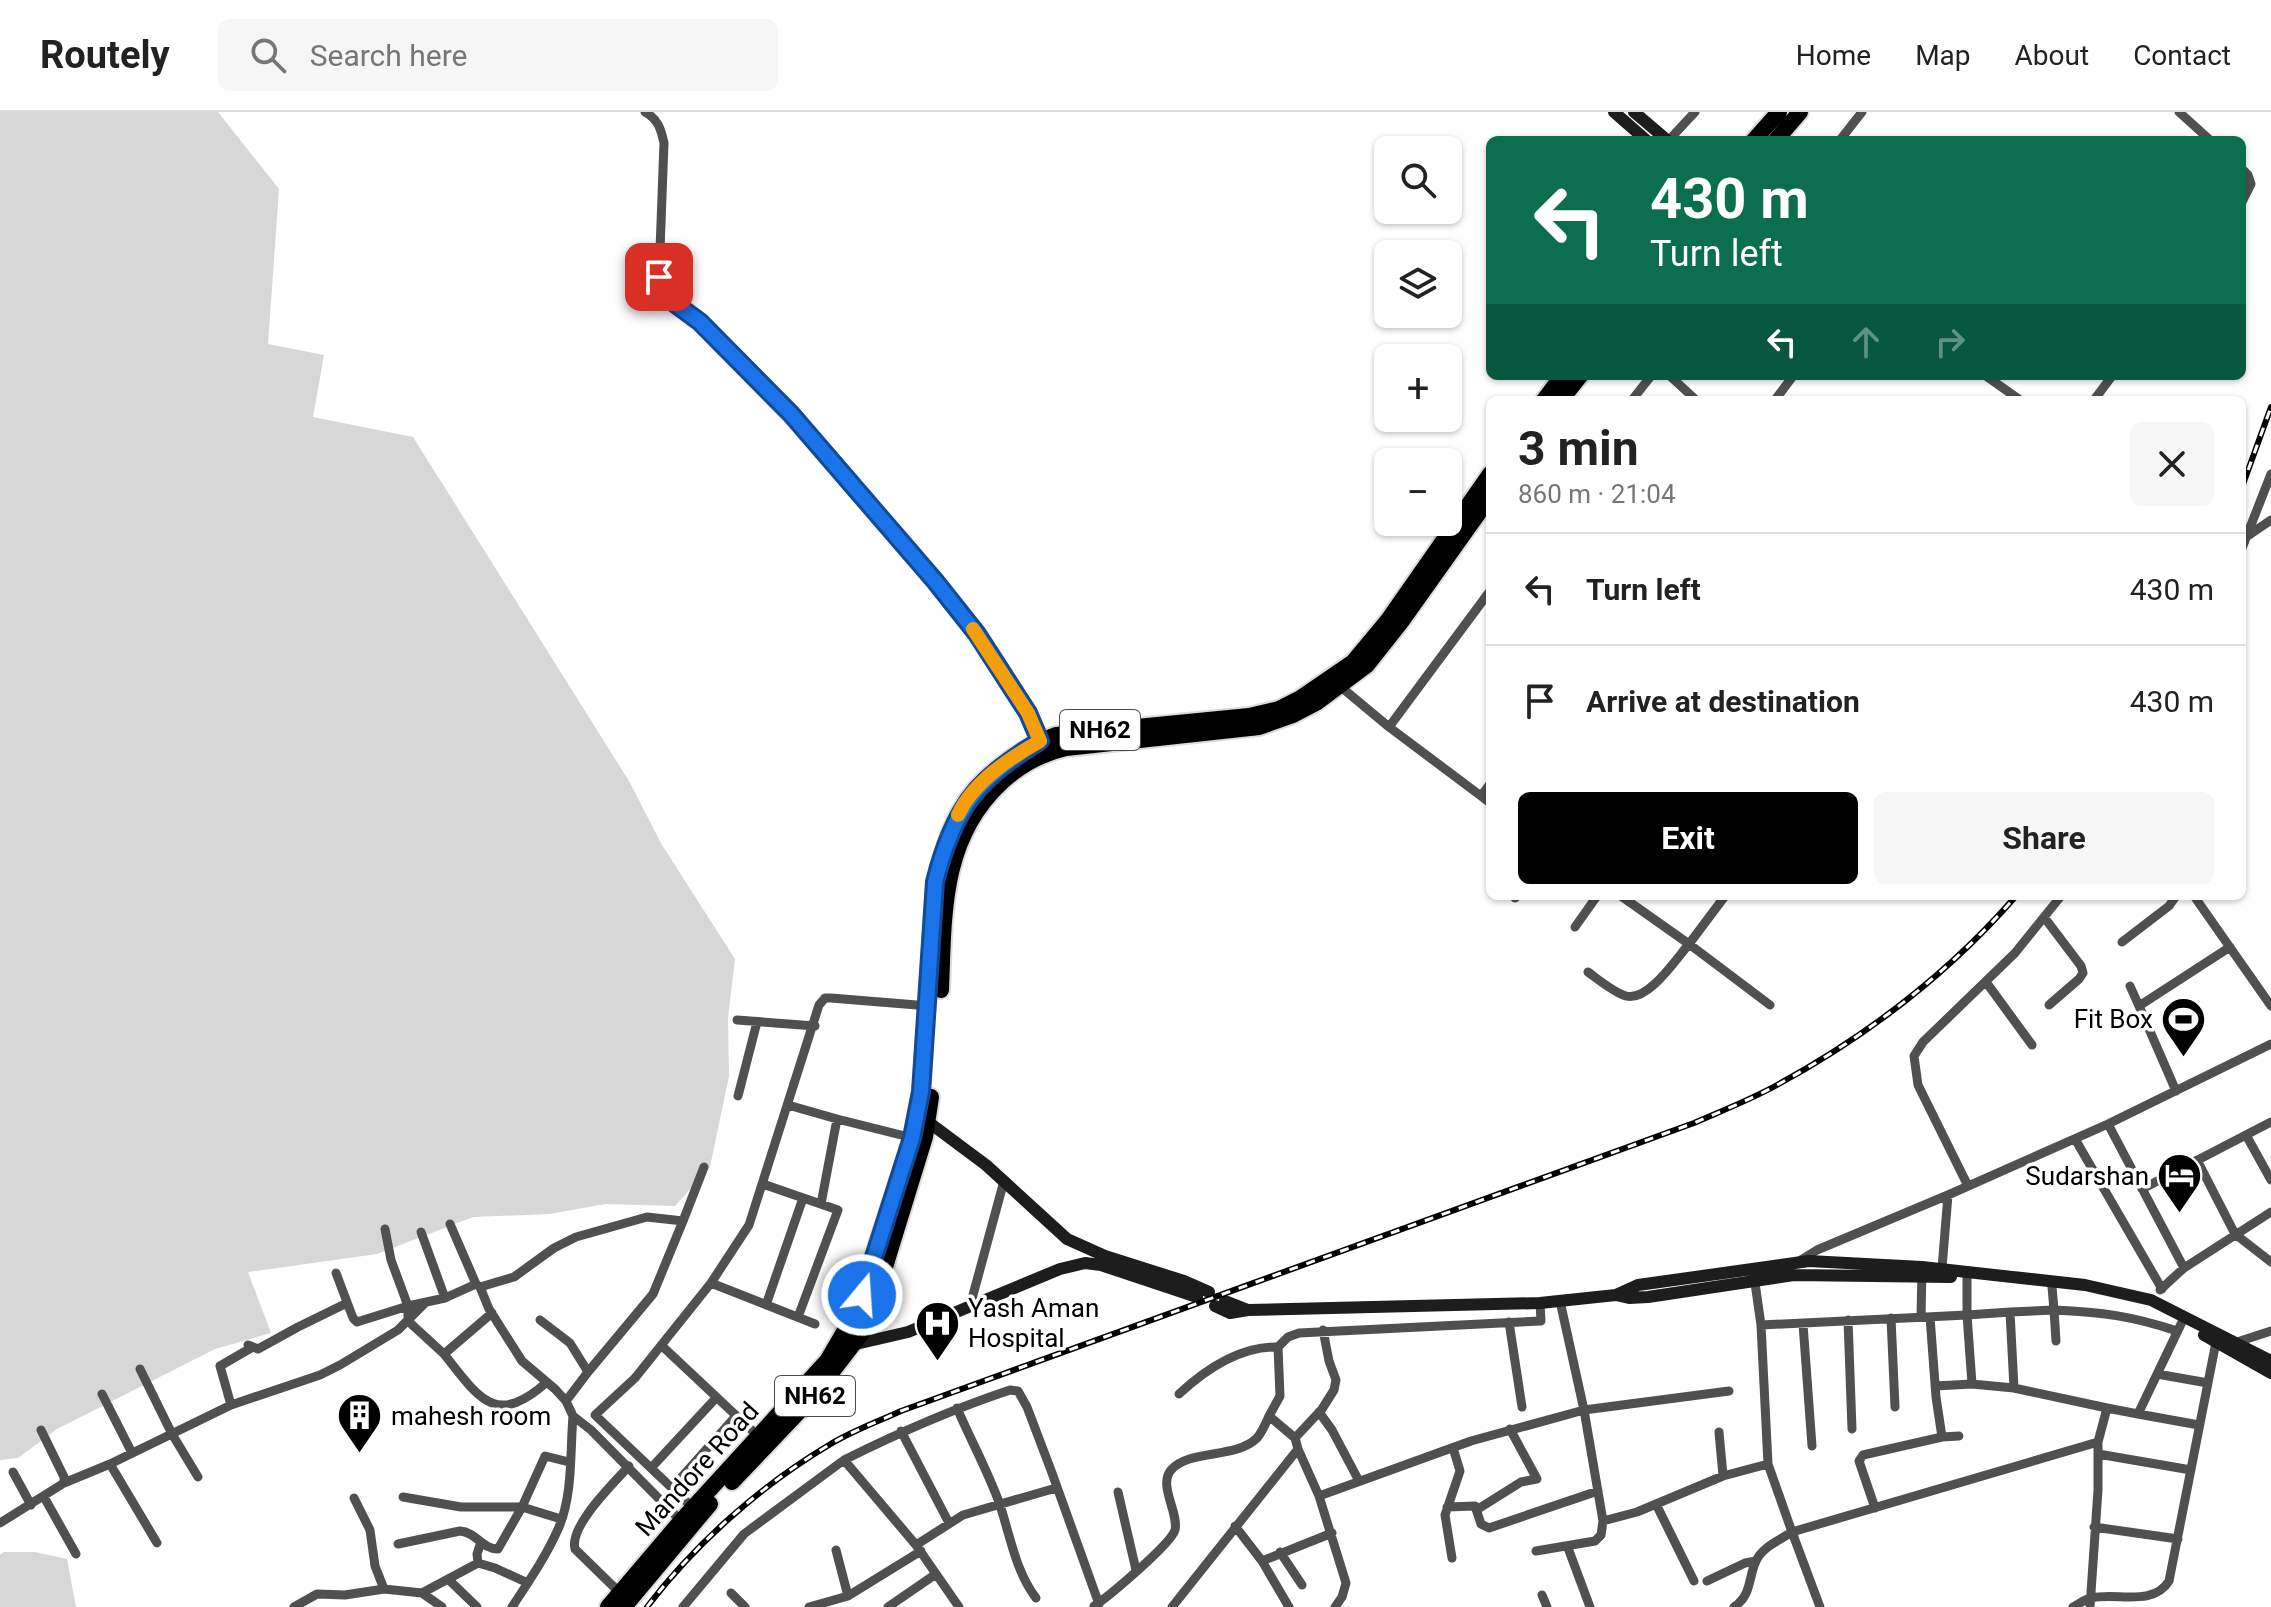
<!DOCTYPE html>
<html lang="en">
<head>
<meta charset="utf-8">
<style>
  :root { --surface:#fff; --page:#f6f6f6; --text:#222; --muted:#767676; --line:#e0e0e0; --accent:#000 }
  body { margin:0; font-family:Roboto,sans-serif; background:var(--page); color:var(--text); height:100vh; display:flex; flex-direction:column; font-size:30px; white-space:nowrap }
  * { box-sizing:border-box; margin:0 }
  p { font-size:26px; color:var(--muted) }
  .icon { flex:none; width:44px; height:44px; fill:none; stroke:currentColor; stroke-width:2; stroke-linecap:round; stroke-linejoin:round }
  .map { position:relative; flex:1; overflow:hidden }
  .details { position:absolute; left:1486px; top:284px; width:760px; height:504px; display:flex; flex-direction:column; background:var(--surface); border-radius:12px; box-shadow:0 2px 6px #0004 }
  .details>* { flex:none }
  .guide { position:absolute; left:1486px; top:24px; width:760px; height:244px; border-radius:12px; box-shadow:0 2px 6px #0004; background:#0b6e4f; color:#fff; overflow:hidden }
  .fabs { position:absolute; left:1374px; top:24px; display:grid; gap:16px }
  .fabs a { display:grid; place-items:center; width:88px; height:88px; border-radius:12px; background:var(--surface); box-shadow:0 2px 6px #0004; font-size:40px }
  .pin { position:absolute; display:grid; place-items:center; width:68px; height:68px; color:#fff; margin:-34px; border-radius:16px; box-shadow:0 4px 12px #0006 }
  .me { position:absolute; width:88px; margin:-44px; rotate:18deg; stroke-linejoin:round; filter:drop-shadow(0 0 6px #0008) }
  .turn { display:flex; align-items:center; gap:28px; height:168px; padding:0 32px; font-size:36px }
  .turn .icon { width:104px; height:104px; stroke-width:2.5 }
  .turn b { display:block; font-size:56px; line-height:68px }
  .lanes { display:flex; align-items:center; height:76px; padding:0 32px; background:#0003; justify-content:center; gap:40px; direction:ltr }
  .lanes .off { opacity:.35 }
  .round { display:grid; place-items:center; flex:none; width:84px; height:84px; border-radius:12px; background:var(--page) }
  .head { display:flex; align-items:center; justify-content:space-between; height:136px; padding:0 32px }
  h1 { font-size:48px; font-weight:700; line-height:60px }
  .button { display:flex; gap:16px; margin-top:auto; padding:16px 32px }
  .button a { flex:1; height:92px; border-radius:12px; background:var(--accent); color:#fff; font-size:32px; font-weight:700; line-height:92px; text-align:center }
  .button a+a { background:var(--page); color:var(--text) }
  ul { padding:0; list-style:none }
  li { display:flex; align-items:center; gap:24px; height:112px; padding:0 32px; border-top:2px solid var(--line) }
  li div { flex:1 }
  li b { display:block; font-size:30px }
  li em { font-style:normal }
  header { display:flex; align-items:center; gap:48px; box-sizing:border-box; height:112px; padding:0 40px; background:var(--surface); border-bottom:2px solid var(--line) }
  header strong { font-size:38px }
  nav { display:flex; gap:44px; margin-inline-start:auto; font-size:28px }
  .search { width:560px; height:72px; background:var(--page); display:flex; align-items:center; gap:20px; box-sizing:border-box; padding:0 28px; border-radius:12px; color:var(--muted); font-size:30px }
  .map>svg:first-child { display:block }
  .green { fill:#d7d7d7 }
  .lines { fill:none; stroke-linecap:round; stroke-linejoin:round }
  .highway-casing { stroke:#dbdbdb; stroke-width:20 }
  .street { stroke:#505050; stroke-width:9 }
  .secondary { stroke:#1d1d1d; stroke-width:12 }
  .highway { stroke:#000; stroke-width:16 }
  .rail-casing { stroke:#000; stroke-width:6 }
  .rail { stroke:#fff; stroke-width:3; stroke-dasharray:9; stroke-linecap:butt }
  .route-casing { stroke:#114b97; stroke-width:20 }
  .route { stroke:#1a73e8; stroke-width:14 }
  .slow { stroke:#f59e0b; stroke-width:14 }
  .labels { text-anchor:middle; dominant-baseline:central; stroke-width:7; stroke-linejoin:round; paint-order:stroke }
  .shield { fill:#fff; stroke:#4c4c4c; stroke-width:2 }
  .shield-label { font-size:24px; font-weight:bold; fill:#000 }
  .poi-label { font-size:26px; fill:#000; stroke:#fff; text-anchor:end }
  .street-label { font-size:26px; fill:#000; stroke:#fff }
</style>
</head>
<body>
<header>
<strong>Routely</strong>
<div class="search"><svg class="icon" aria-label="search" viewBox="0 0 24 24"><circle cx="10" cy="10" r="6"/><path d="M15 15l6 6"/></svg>Search here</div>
<nav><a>Home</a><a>Map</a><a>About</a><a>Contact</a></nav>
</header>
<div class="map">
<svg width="2271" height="1495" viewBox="0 0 2271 1495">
  <rect width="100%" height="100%" fill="#fff"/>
  <path class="green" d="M 0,0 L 218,0 L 279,77 L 268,232 L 324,243 L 313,305 L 413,325 L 629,669 L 662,733 L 735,847 L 728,906 L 729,964 L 710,1055 L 675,1094 L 605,1092 L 550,1102 L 473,1105 L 377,1142 L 248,1160 L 271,1221 L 215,1237 L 57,1317 L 18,1346 L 0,1348 Z
    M 4,1440 L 35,1440 L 67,1447 L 76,1495 L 0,1495 L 0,1443 Z"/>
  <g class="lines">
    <defs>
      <path id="highway" d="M 1754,28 L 1779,0
        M 1776,28 L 1800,0
        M 1544,288 L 1562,264
        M 1561,288 L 1580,264
        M 941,878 C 944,802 941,727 1001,671 C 1020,653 1040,642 1066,636 L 1259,615 L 1293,603 L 1316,591 L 1367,553 L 1401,510 L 1490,385
        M 732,1370 L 811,1287 L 861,1222 L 873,1194 L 925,1025 L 931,985
        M 608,1495 L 681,1409 L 827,1249 L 854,1203 L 912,1026 L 921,980 L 935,770 C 941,746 948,721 960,699 C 978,665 1020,636 1056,623 L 1249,604 L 1279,597 L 1299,587 L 1353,550 L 1388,508 L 1490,362
        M 624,1495 L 710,1392"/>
    </defs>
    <use href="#highway" class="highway-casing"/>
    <path class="street" d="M 645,0 C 658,7 661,17 664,31 L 659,165 L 666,185 L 700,210 L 791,302 L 935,469 L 977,522 L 1028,601 L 1040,629
      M 2179,0 L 2210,28
      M 1669,28 L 1695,0
      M 1840,28 L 1862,0
      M 2242,57 L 2248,63 L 2251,72 L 2242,90
      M 1670,264 L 1696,288
      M 1986,264 L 2020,288
      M 1632,288 L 1651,264
      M 1775,288 L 1793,264
      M 2094,288 L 2112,264
      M 2246,425 L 2271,408
      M 2242,436 L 2271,362
      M 1341,575 L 1389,615
      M 1490,672 L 1481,684 L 1490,691
      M 1481,684 L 1389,615 L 1490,479
      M 1621,784 L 1689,832 L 1725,784
      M 2194,784 L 2271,894
      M 1515,786 L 1517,784
      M 2044,805 L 2081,854 L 2083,861 L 2079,867 L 2049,893
      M 1575,815 L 1597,784
      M 2122,830 L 2169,794 L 2176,784
      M 1588,860 C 1599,868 1613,880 1626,884 C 1648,890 1676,847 1689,832 L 1770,893
      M 1986,870 L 2032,933
      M 2130,874 L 2139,894 L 2230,835
      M 2139,894 L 2176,979
      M 737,908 L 815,914
      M 738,984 L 757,910
      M 788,993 L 837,1007
      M 2108,1012 L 2184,1156
      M 2246,1023 L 2271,1068
      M 2075,1027 L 2162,1177
      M 2197,1048 L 2235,1122 L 2271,1150
      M 763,1072 L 838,1098 L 798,1205
      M 1968,1074 L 1918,973 L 1914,944 L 1923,930 L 2015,841 L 2061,784
      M 2142,1077 L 2271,1010
      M 821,1092 L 837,1007 L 913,1026
      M 450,1112 L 476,1172
      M 385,1117 L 391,1148 L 408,1194 L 408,1209 L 444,1242
      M 421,1120 L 445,1186
      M 1796,1151 L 1817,1138 L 1948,1083 L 2108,1012 L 2271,932
      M 1942,1156 L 1948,1083
      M 336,1161 L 353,1206 L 357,1210 L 408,1194 L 445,1186 L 476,1172 L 480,1175 L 489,1197 L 522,1249 L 555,1277 L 566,1289 L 573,1304 L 591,1318 L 681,1409
      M 480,1175 L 514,1165 L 554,1136 L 576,1125 L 647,1105 L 683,1109 L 704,1055
      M 2160,1178 L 2184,1156 L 2271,1100
      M 766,1193 L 803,1086
      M 970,1194 L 1004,1069
      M 2010,1200 L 2054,1198 L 2052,1175
      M 492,1201 L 444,1242 C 479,1286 495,1316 547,1270
      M 1921,1205 L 1922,1158
      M 1930,1205 L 1936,1285 L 1942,1325
      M 1891,1206 L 1895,1295
      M 540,1208 L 570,1231 L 588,1260 L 653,1182 L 683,1109
      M 1848,1208 L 1852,1317
      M 1509,1210 L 1522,1295
      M 815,1212 L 711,1171 L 749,1113 L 819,893 L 825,886 L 831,886 L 929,894
      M 1803,1212 L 1812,1334
      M 1761,1213 L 1967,1203 L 1967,1166
      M 2056,1229 L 2054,1198 C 2101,1200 2132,1204 2177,1219
      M 2234,1231 L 2271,1219
      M 248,1233 L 258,1237 L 298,1215 L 347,1191
      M 661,1233 L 759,1325
      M 140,1257 L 172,1322 L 198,1365
      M 2157,1262 L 2208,1271
      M 1972,1272 L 1967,1203 L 2010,1200 L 2014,1276 L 2107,1296
      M 1935,1274 L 1972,1272 L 2014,1276
      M 102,1282 L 132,1341
      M 1179,1282 C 1206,1257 1240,1234 1278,1235
      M 566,1289 L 588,1260
      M 231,1293 L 220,1254 L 251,1236
      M 957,1296 C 971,1329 988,1359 1000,1393 C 1010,1424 1016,1460 1036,1486
      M 1319,1300 L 1332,1318 L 1359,1369
      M 2138,1302 L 2199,1313
      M 1269,1304 L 1280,1284 L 1278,1235 L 1288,1225 L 1299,1221 L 1541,1209 L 1540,1191
      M 41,1318 L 64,1365 L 64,1371
      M 901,1319 L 949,1411
      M 1719,1320 L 1723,1364 L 1768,1352
      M 1295,1326 L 1322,1297 L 1334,1278 L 1336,1268 L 1329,1249 L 1323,1218
      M 2098,1342 L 2191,1358
      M 844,1348 C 898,1321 953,1297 1010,1278 L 1018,1279 L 1027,1295 L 1052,1361 L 1099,1492
      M 110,1352 L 157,1431
      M 651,1356 L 716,1286
      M 13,1360 L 31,1393
      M 1723,1364 L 1637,1400 L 1603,1409 L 1584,1298 L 1729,1279
      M 672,1376 L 736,1304
      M 1118,1380 L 1136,1458
      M 1319,1384 L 1346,1471 L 1342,1485 L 1335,1495
      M 44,1385 L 76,1442
      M 403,1385 L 461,1395 L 522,1395 L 561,1407
      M 354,1386 L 370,1418 L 375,1454 L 384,1477 L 422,1481 L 442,1495
      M 1656,1392 L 1694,1469
      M 1447,1395 L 1475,1394 L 1481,1412 L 1489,1416 L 1598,1379
      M 693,1396 L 595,1303 L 635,1266 L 711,1171
      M 1875,1396 L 1859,1349 L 1863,1343 L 1942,1325 L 1959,1324
      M 1478,1397 L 1521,1370 L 1537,1367 L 1510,1317
      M 0,1411 L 64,1371 L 110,1352 L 231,1293 L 320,1263 L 340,1253 L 398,1218 L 424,1192
      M 1235,1414 L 1262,1449 L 1289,1495
      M 2094,1415 L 2178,1427
      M 398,1432 L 460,1419 C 476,1420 482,1437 498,1437 L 522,1395 L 545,1344 L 569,1350
      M 916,1433 L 963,1403 L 1056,1376
      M 1568,1436 L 1590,1495
      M 836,1438 L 848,1484
      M 1536,1439 L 1595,1429 L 1601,1423 L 1603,1409
      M 1280,1440 L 1302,1473
      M 1452,1446 L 1445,1403 L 1460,1359 L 1453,1336
      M 1262,1449 L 1332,1421
      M 478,1451 L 477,1442 L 481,1430
      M 448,1467 L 477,1495
      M 1707,1469 L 1745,1451 L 1756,1449
      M 619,1480 L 575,1437 C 569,1414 613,1372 629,1354
      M 422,1481 L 478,1451 L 495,1456 L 528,1471
      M 731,1481 L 745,1495
      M 1542,1483 L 1547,1495
      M 1094,1494 C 1108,1485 1171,1432 1175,1418 C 1179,1401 1158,1373 1171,1358 C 1189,1337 1236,1347 1257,1326 C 1262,1320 1266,1311 1269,1304 L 1295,1326 L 1298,1337
      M 294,1495 L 317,1482 L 345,1483 L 384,1477
      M 512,1495 C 529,1469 547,1443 559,1415 C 573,1382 570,1339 573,1304
      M 683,1495 L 744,1422 L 844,1348 L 916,1433 L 959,1495
      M 809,1495 L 848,1484 L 921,1439
      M 888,1495 L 936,1462
      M 1172,1495 L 1298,1337 L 1319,1384 L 1471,1329 L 1584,1298 L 1560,1189
      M 1734,1495 C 1752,1483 1748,1466 1756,1449 C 1762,1435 1780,1428 1792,1420 L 1768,1352 L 1761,1213 L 1754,1164
      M 1820,1495 L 1792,1420 L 2098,1330 L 2107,1296 L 2138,1302 L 2182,1210
      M 2073,1495 C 2079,1492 2085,1487 2091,1486 C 2116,1480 2153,1495 2169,1469 L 2217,1225
      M 2090,1495 L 2098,1378 L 2098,1330"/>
    <path class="secondary" d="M 1614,0 L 1646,28
      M 1634,0 L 1667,28
      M 923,1006 L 986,1053 L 1067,1127 L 1105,1144 L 1184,1169 L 1209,1180
      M 1616,1183 L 1629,1186 L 1648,1185 L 1794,1163 L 1951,1165
      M 1225,1189 L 1248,1198
      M 1215,1194 L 1230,1201 L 1248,1198 L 1540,1191 L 1616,1183 L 1638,1173 L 1809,1149 L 1922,1155 L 2085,1173 L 2151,1188 L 2271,1249
      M 2204,1223 L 2271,1261
      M 856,1232 L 908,1220 L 1060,1157 L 1085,1151 L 1101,1153 L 1197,1185"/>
    <use href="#highway" class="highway"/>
    <defs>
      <path id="rail" d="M 2242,375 L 2271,295
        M 647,1495 C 695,1432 760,1374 829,1333 C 852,1319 877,1310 901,1299 L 1694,1011 C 1721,999 1750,988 1777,973 C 1867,924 1949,861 2016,784"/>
    </defs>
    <use href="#rail" class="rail-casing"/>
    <use href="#rail" class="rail"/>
  </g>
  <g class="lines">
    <defs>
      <path id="route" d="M 659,165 L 666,185 L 700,210 L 791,302 L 935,469 L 977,522 L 1028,601 L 1040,629 C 976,667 953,698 935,770 L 921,980 L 912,1026 L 862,1183"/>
    </defs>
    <use href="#route" class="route-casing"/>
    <use href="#route" class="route"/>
    <path class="slow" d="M 958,703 C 973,670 1010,646 1040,629 L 1028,601 L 973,517"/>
  </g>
  <defs>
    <symbol id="stadium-pin" viewBox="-11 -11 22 30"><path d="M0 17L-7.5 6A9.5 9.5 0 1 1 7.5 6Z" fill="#000" stroke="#fff"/><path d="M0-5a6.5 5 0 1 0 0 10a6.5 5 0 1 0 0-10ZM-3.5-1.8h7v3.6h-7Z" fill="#fff"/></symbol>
    <symbol id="hotel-pin" viewBox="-11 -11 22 30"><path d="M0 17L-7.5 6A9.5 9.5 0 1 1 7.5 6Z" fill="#000" stroke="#fff"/><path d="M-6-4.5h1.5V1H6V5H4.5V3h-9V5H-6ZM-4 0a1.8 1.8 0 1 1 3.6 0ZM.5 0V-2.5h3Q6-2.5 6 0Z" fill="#fff"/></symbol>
    <symbol id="hospital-pin" viewBox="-11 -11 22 30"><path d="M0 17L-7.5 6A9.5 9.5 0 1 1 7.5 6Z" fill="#000" stroke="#fff"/><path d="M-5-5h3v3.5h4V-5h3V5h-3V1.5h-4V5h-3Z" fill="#fff"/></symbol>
    <symbol id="building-pin" viewBox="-11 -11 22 30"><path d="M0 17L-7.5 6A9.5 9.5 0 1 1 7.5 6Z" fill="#000" stroke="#fff"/><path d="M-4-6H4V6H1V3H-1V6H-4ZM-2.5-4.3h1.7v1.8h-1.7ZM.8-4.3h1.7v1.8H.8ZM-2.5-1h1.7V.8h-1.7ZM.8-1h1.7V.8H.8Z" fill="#fff"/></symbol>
  </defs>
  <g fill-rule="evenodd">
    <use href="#stadium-pin" x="2158" y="882" width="51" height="69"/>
    <use href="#hotel-pin" x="2154" y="1038" width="51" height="69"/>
    <use href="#hospital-pin" x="912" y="1186" width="51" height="69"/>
    <use href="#building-pin" x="334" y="1278" width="51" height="69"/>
  </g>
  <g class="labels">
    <g class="shield">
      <rect x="1060" y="598" width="80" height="40" rx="6"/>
      <rect x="775" y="1264" width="80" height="40" rx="6"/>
    </g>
    <g class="shield-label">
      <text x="1100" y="618">NH62</text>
      <text x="815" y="1284">NH62</text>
    </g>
    <g class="poi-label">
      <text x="2153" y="907">Fit Box</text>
      <text x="2149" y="1064">Sudarshan</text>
      <text x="968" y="1196" text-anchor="start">Yash Aman<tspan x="968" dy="30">Hospital</tspan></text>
      <text x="391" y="1304" text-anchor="start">mahesh room</text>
    </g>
    <g class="street-label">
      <text transform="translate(697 1357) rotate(-48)">Mandore Road</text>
    </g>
  </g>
</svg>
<div class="fabs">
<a><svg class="icon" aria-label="search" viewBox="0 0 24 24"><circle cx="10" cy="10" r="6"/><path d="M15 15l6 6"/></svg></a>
<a><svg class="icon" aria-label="layers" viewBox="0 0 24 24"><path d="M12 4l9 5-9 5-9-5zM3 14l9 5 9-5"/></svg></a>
<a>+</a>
<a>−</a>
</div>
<div class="pin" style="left:659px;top:165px;background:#d93025"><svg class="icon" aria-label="arrive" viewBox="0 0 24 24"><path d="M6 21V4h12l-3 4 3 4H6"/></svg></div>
<svg class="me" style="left:862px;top:1183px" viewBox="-20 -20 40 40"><circle r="17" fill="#1a73e8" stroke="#fff" stroke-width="3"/><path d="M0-11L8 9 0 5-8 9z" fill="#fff"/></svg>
<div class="guide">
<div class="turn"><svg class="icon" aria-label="left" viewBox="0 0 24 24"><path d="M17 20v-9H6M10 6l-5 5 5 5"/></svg><div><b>430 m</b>Turn left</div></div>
<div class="lanes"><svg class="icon" aria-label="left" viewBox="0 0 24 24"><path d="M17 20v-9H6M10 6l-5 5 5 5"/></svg><svg class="icon off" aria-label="ahead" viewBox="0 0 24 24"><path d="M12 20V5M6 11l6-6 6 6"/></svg><svg class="icon off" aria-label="right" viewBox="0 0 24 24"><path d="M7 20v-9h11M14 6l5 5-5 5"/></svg></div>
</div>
<section class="details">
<div class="head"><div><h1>3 min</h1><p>860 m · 21:04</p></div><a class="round"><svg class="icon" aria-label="close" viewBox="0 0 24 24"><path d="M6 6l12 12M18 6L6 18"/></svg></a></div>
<ul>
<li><svg class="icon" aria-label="left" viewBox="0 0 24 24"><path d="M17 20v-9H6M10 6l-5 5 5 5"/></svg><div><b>Turn left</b></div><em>430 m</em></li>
<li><svg class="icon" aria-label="arrive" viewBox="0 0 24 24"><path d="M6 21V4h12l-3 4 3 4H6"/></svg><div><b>Arrive at destination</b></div><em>430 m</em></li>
</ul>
<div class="button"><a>Exit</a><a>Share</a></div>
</section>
</div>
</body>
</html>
